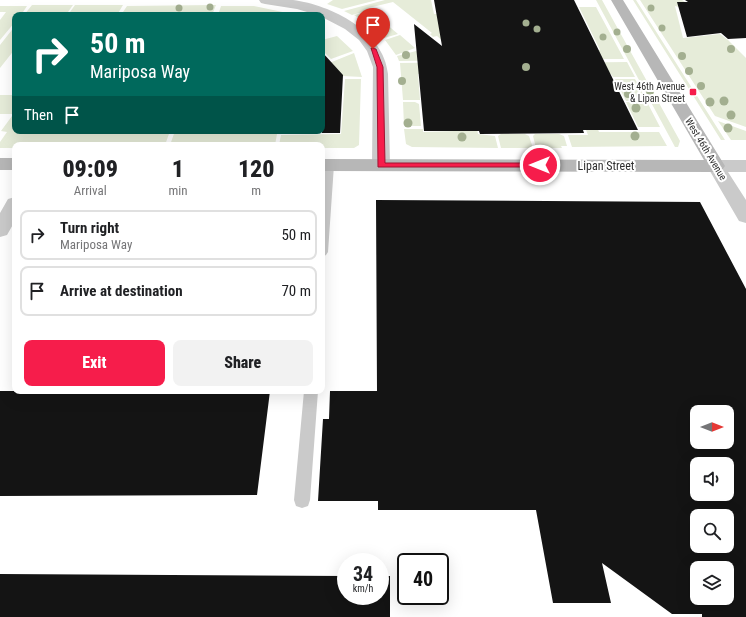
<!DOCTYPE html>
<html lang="en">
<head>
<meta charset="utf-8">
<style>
  :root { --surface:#fff; --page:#f2f2f2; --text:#202124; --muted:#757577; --line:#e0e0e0; --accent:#f61d4b }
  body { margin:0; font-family:"Roboto Condensed",sans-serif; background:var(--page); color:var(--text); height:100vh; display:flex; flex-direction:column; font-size:15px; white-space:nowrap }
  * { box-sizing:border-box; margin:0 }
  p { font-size:13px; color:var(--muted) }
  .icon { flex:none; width:22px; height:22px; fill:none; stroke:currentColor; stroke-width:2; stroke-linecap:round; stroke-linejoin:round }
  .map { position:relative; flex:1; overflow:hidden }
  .panel { position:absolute; left:12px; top:142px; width:313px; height:252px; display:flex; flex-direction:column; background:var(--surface); border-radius:8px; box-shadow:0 4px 16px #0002 }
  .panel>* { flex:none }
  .hud { position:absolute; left:12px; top:12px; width:313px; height:122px; border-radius:8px; box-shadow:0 4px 16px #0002; background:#00695c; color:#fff; overflow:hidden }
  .needle { width:26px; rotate:90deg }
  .fabs { position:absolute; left:690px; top:405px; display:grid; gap:8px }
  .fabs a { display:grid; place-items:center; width:44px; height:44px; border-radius:8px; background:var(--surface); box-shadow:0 4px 16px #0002; font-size:20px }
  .speed { position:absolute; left:337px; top:553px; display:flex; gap:8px; font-size:20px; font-weight:700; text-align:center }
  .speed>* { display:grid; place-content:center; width:52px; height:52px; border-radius:50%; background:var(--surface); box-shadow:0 4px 16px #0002; line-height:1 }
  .speed small { font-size:10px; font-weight:400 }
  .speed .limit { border:2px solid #111; border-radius:6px; background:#fff; color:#111 }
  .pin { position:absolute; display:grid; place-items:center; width:34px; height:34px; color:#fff; margin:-41px -17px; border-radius:50% 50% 50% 0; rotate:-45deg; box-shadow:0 0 4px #0007 }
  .pin .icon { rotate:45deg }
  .me { position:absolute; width:44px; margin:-22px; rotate:270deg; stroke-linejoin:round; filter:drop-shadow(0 0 3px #0008) }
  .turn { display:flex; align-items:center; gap:14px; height:84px; padding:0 12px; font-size:18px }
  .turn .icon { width:52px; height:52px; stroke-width:2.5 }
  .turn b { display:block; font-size:28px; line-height:34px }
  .then { display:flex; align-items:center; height:38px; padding:0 12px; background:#0003; gap:8px; font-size:15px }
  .eta { display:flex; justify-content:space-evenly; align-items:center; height:68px; text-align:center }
  .eta b { font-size:24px; font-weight:800; line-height:28px }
  .primary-button { display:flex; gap:8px; margin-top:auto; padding:8px 12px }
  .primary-button a { flex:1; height:46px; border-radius:8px; background:var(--accent); color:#fff; font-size:16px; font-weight:800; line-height:46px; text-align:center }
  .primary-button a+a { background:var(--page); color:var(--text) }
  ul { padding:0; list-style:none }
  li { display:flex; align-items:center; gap:12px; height:50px; margin:0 8px 6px; padding:0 4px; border:2px solid var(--line); border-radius:8px }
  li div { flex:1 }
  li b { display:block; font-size:15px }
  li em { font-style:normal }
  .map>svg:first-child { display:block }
  .green { fill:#e6ecd9 }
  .building { fill:#141414; fill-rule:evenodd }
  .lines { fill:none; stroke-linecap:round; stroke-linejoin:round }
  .lane { fill:#cacaca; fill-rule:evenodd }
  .street { fill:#cacaca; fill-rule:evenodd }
  .secondary { fill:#b7b7b7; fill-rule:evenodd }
  .tree { fill:#a3af90 }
  .route { fill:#f61d4b; stroke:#a01331 }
  .poi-dot { fill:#f61d4b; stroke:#fff; stroke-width:1.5 }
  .labels { text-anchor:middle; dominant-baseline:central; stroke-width:4; stroke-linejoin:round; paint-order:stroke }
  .far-poi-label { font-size:10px; fill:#2d2d2d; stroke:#fff; text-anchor:end }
  .far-street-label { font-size:10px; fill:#2d2d2d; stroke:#fff }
  .street-label { font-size:12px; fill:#2d2d2d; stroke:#fff }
</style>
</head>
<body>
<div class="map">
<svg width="746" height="617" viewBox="0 0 746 617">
  <rect width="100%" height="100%" fill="#fff"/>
  <path class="green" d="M 333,0 L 377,0 L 342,9 L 327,4 Z
    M 385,0 L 431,0 L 434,14 L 478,14 L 478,60 L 399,61 L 397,56 L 416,51 L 419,53 L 444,46 L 445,43 L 437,36 L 433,37 L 430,34 L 432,33 L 393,2 L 368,8 L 370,10 L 352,15 L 344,11 Z
    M 596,0 L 602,0 L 680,141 L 678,147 L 675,147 Z
    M 633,0 L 636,0 L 725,140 L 721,140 Z
    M 640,0 L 682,0 L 685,2 L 680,2 L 687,9 L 675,6 L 683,38 L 720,34 L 728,40 L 746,58 L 746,127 L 715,116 Z
    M 32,5 L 73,5 L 68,12 L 43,12 L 41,15 L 24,15 Z
    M 75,5 L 123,5 L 117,15 L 78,15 L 80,12 L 70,12 Z
    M 216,5 L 212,15 L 195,15 L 196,13 L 121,15 L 127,6 Z
    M 0,6 L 27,6 L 21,15 L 15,15 L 15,22 L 0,40 L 0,20 L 6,12 L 0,12 Z
    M 221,6 L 254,6 L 297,15 L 218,15 Z
    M 579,7 L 596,7 L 624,59 L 570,59 L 573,50 L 600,50 Z
    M 369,11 L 383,23 L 371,26 L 354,15 Z
    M 385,23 L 398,34 L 384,38 L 372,27 Z
    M 15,26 L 15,49 L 0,68 L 0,45 Z
    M 400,35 L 415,48 L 396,55 L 385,40 Z
    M 337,36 L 353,51 L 331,59 L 322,50 L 322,40 Z
    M 354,53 L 362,77 L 322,75 L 322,66 Z
    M 478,62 L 474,114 L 478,134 L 495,136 L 498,148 L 412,147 L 406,144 L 404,129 L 423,129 L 423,132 L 455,131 L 446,74 L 418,74 L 420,100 L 403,100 L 400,63 Z
    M 627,62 L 635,77 L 613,77 L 611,74 L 586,74 L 595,122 L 599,132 L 659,132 L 667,146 L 572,147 L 568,135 L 588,135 L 579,112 L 542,63 Z
    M 345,79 L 361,79 L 359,145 L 354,148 L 322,148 L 322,145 L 279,145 L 281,135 L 341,134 Z
    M 615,79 L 635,79 L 647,101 L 626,101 Z
    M 0,95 L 14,95 L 15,114 L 0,114 Z
    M 403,102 L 415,102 L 419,104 L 421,126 L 404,126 Z
    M 626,102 L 647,102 L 660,127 L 638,127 Z
    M 12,116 L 15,116 L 15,131 L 170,131 L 165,145 L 15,145 L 15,148 L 0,148 L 0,142 L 7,132 L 1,131 Z
    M 718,121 L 746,131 L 746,140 L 731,140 Z
    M 175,131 L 195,131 L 194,134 L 277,134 L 275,145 L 170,145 Z
    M 501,134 L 525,134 L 529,136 L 533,148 L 501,148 L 498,136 Z
    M 535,134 L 559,134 L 564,136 L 567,146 L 561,146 L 562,148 L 536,148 L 533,136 Z"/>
  <path class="building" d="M 434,0 L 574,0 L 638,130 L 583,130 L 584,133 L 480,134 L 479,131 L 424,131 L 414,24 L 442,46 Z
    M 685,0 L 746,0 L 746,38 L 728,39 L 721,33 L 687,37 L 677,2 L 688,2 Z
    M 322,52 L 343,75 L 340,133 L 322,133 Z
    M 376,200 L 700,202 L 746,289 L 746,617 L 702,617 L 702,614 L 672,614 L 602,563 L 611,603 L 553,603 L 536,510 L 378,510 L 378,501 L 318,501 L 323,419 L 329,419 L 330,391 L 377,391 ZM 697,412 L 727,412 L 727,442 L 697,442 ZM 697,464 L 727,464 L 727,494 L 697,494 ZM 697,516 L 727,516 L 727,546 L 697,546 ZM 697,568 L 727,568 L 727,598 L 697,598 Z
    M 0,391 L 270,391 L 257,495 L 0,496 Z
    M 0,574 L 346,576 L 346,596 L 380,596 L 380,576 L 390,576 L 390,617 L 0,617 Z"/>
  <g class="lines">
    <path class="lane" d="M 329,162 L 334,165 L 328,252 L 326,255 L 322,257 L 322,185 L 324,165 Z
      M 304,391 L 318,391 L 310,500 L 308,506 L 302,508 L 296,506 L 294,500 Z"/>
    <path class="street" d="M 259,0 C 270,0 282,0 293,0 C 331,5 384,31 388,74 L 390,165 L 387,169 L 381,171 L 375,169 L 372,165 L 373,67 L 367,51 L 359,40 L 345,29 L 322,17 L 322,15 L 317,15 L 297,9 L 265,4 L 261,3 Z
      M 716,160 L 746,160 L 746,172 L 728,172 L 746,200 L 746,223 L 739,221 L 707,166 L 710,162 Z
      M 15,197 L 15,221 L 7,235 L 0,237 L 0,213 L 8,199 Z"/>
    <path class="secondary" d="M 611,0 L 623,0 L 725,166 L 722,170 L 716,172 L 322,171 L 322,159 L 704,160 Z
      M 0,158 L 15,158 L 15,170 L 0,170 Z"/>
  </g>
  <g class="tree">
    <circle cx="210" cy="7" r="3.5"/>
    <circle cx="179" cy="8" r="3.5"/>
    <circle cx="651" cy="8" r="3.5"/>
    <circle cx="526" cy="23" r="3.5"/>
    <circle cx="662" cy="28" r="3.5"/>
    <circle cx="537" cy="29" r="3.5"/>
    <circle cx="383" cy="32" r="3.5"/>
    <circle cx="617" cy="32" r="3.5"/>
    <circle cx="603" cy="37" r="3.5"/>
    <circle cx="627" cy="49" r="4"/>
    <circle cx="731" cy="49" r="4"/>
    <circle cx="406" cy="55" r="4"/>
    <circle cx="682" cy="56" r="4"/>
    <circle cx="526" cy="67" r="4"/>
    <circle cx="689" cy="71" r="4"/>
    <circle cx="402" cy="81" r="4"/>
    <circle cx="701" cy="86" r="4"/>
    <circle cx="650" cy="91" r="4"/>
    <circle cx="628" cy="94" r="4"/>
    <circle cx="724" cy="101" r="4.5"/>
    <circle cx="710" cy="102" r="4.5"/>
    <circle cx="636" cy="108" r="4.5"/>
    <circle cx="731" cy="115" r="4.5"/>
    <circle cx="408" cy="123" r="4.5"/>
    <circle cx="728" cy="128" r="4.5"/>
    <circle cx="635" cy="136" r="4.5"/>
    <circle cx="462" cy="137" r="4.5"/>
  </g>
  <path class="route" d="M 371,48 L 376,49 L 383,67 L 385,163 L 540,163 L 543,165 L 542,167 L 378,167 L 377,67 Z"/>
  <rect class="poi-dot" x="689" y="88" width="8" height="8" rx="2"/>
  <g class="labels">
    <g class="far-poi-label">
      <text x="685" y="86">West 46th Avenue<tspan x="685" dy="12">&amp; Lipan Street</tspan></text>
    </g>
    <g class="far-street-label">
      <text transform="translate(706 149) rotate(59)">West 46th Avenue</text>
    </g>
    <g class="street-label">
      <text x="606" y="166">Lipan Street</text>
    </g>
  </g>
</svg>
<div class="fabs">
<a><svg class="needle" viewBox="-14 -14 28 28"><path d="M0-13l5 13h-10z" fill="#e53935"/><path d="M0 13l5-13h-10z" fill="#757577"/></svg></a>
<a><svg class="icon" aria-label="sound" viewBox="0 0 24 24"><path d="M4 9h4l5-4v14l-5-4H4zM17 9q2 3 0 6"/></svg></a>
<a><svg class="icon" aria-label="search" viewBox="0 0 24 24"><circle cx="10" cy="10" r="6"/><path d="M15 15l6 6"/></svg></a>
<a><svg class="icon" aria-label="layers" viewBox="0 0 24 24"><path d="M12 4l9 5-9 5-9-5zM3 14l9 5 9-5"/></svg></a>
</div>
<div class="speed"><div>34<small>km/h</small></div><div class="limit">40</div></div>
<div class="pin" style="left:373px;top:49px;background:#d93025"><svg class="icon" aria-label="arrive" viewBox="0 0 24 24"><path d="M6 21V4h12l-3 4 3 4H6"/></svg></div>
<svg class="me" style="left:540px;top:165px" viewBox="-20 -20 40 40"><circle r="17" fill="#f61d4b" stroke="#fff" stroke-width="3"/><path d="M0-11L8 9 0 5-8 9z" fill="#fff"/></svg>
<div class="hud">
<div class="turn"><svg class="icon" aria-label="right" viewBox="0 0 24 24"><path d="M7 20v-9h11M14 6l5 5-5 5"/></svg><div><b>50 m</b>Mariposa Way</div></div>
<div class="then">Then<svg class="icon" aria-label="arrive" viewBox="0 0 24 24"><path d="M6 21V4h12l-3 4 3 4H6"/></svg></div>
</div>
<section class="panel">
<div class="eta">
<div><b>09:09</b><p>Arrival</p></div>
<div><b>1</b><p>min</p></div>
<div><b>120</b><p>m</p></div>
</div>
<ul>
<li><svg class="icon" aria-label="right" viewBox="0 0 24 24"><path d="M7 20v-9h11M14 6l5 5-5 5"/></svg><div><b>Turn right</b><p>Mariposa Way</p></div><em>50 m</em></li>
<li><svg class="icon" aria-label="arrive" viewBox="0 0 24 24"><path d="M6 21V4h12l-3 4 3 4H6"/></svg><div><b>Arrive at destination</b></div><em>70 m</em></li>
</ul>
<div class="primary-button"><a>Exit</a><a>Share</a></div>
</section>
</div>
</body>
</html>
